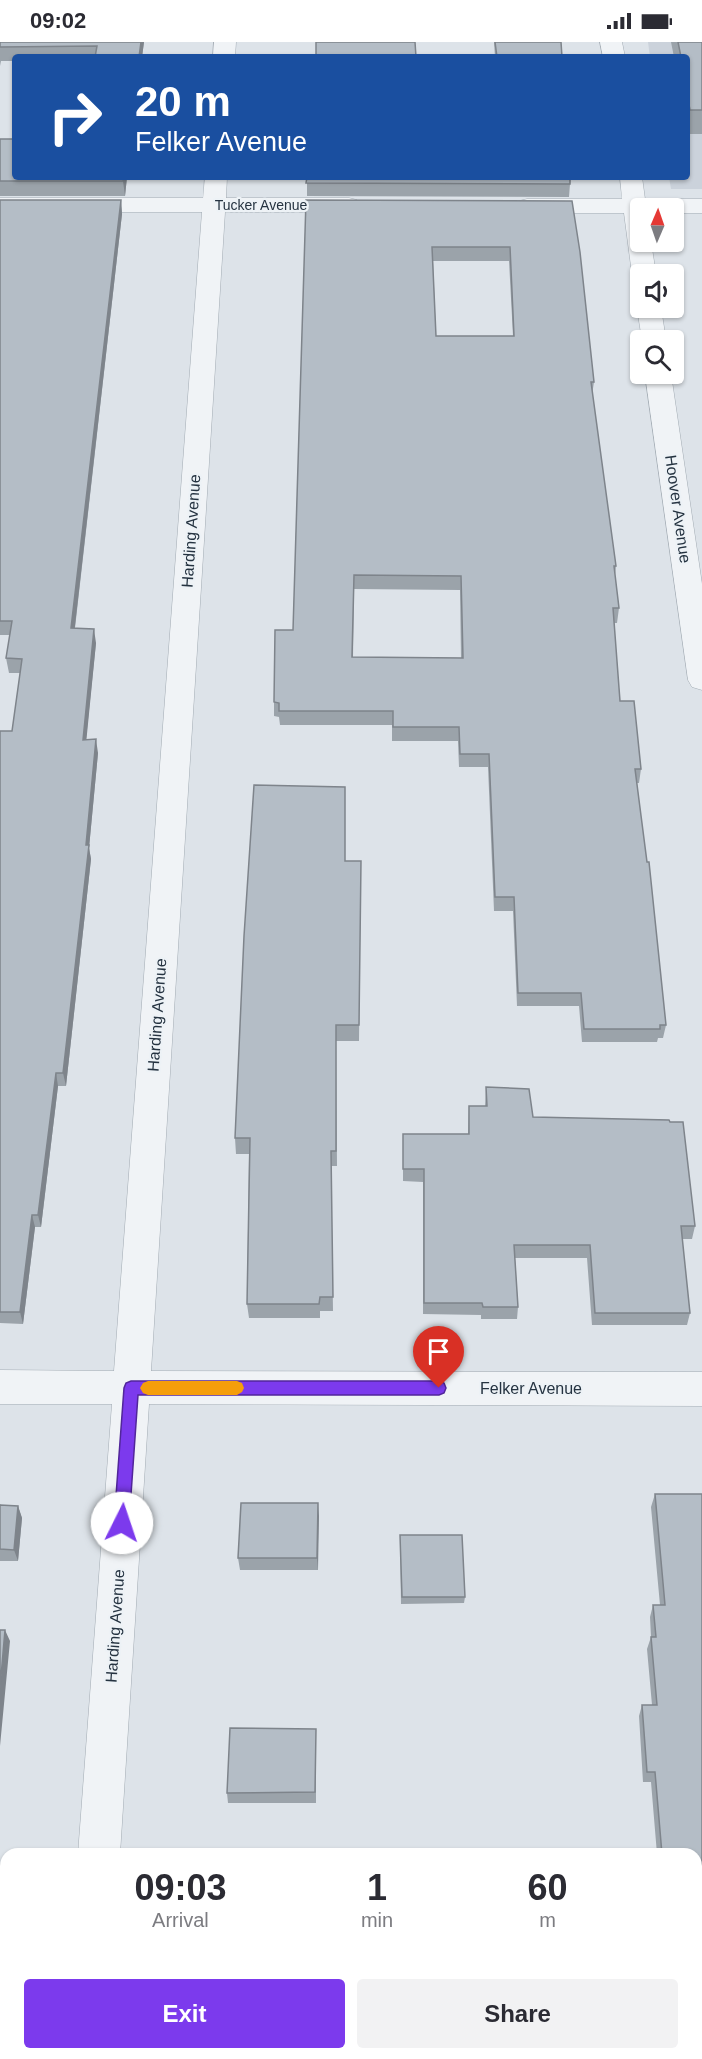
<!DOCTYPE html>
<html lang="en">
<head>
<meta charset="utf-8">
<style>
  :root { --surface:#fff; --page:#f2f2f3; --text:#2b2b33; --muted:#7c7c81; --accent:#7c3aed }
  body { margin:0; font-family:Arial,sans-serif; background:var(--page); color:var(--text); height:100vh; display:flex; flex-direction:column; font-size:22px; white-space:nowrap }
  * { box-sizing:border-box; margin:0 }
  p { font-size:20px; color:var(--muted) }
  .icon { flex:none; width:33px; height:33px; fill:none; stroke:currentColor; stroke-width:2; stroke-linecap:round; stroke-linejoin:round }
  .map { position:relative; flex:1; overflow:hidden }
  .sheet { position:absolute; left:0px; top:1806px; width:702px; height:212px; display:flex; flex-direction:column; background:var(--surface); border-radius:18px 18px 0 0; box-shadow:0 2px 4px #0004 }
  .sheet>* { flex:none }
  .guide { position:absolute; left:12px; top:12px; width:678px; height:126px; border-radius:6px; box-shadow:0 2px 4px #0004; background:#1a4fa0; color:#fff; overflow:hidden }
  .needle { width:39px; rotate:2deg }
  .tools { position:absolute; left:630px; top:156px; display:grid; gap:12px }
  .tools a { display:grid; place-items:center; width:54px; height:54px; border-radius:6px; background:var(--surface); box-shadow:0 2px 4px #0004; font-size:30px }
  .pin { position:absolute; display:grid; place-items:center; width:51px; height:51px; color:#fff; margin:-62px -26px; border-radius:50% 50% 50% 0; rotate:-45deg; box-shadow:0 0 6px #0007 }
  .pin .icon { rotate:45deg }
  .me { position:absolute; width:66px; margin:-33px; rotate:4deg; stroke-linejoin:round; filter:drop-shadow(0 0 4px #0008) }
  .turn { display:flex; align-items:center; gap:21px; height:126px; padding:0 24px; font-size:27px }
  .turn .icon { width:78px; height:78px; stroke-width:2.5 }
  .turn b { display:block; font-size:42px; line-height:51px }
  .eta { display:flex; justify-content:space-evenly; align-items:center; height:102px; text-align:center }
  .eta b { font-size:36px; font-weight:600; line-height:42px }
  .primary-button { display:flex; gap:12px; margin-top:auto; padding:12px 24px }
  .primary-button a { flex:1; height:69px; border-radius:6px; background:var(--accent); color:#fff; font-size:24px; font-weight:600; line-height:69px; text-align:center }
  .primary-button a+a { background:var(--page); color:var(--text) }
  .status { display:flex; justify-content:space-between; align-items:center; height:42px; padding:0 30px; background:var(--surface); direction:ltr }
  .status svg { height:16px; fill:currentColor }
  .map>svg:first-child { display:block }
  .built { fill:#cbd2db }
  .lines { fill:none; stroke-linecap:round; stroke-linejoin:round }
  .minor-casing { stroke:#a2abb3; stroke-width:1 }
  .minor { fill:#f0f3f6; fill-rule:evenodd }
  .wall { fill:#9ba3aa; fill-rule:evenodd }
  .shaded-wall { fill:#7e848b }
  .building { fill:#b4bdc6; stroke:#7e848b; stroke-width:1.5; fill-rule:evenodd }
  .route { fill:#7c3aed; stroke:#51269a; stroke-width:1.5 }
  .slow { fill:#f59e0b }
  .labels { text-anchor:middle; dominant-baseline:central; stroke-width:4.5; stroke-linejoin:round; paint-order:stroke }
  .far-street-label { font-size:14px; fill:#253341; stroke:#edf2f6 }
  .street-label { font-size:16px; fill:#253341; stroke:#edf2f6 }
</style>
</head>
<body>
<div class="status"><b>09:02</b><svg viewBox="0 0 49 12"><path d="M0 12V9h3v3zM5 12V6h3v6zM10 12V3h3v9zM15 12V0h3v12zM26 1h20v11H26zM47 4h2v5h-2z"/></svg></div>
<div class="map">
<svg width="702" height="2017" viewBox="0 0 702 2017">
  <rect width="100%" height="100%" fill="#dde3e9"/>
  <path class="built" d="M 648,0 L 702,0 L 702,147 L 671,147 L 669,135 L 687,135 L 687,15 L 650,15 Z"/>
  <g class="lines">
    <defs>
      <path id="minor" d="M 214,0 L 236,0 L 235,15 L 213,15 Z
        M 600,0 L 622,0 L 625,15 L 603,15 Z
        M 205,135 L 227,135 L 226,156 L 349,156 L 357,158 L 361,163 L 357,168 L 349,170 L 225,170 L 151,1329 L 702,1330 L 702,1364 L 149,1362 L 120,1812 L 78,1812 L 112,1362 L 0,1362 L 0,1328 L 114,1329 L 202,170 L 0,170 L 0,156 L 203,156 Z
        M 620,135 L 642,135 L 645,157 L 702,157 L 702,171 L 674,171 L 674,166 L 640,166 L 640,200 L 651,200 L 656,232 L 640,232 L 640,238 L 636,237 L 632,232 L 624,171 L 527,171 L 519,169 L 515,164 L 519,159 L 527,157 L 622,157 Z
        M 640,261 L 640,266 L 661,266 L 666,298 L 642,298 L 637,266 Z
        M 645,332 L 671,332 L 702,542 L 702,648 L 692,645 L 688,638 Z
        M 64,2012 L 108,2012 L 108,2017 L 64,2017 Z"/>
    </defs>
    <use href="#minor" class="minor-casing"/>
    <use href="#minor" class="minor"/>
  </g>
  <path class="wall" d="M 0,0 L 144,0 L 142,15 L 15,15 L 15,19 L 1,19 L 0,24 Z
    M 494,0 L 561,0 L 562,15 L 495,15 Z
    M 671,0 L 702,0 L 702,92 L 687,92 L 687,15 L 674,15 Z
    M 0,97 L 15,135 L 127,135 L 125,154 L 0,154 Z
    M 307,135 L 570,142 L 569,155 L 307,154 Z
    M 0,158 L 121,158 L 122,172 L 75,586 L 96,601 L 86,697 L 98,711 L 89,806 L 91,817 L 66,1044 L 58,1044 L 41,1185 L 35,1185 L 23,1282 L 0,1281 L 0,689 L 12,689 L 20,631 L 9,631 L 6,616 L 10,593 L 0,593 Z
    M 306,158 L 572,159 L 594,340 L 592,353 L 616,524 L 615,533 L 619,566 L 617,581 L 614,581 L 620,659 L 641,727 L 639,741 L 637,741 L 666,983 L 663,996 L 658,996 L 657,1000 L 582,1000 L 579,964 L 517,964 L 513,869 L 494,869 L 488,725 L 459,725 L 458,699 L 392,699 L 392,683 L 280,683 L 279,675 L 274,674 L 274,660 L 293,588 ZM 433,219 L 509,219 L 513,294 L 436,294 ZM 354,547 L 460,548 L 461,616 L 353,615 Z
    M 345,819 L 361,819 L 359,999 L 336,999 L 337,1124 L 331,1124 L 333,1269 L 320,1269 L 320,1276 L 249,1276 L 247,1262 L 249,1112 L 236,1112 L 235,1096 Z
    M 486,1045 L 533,1075 L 695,1184 L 692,1197 L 682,1197 L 690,1271 L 687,1283 L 592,1283 L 587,1216 L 515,1216 L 518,1265 L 517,1277 L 481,1277 L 481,1273 L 423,1272 L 423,1140 L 403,1139 L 403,1092 L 468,1092 L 469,1064 L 485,1064 Z
    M 655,1452 L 702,1452 L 702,2017 L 654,2017 L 654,2013 L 655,2012 L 696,2012 L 696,1812 L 657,1812 L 651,1740 L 643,1740 L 639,1674 L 642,1663 L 652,1663 L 647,1607 L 651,1595 L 650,1575 L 653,1563 L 660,1563 L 651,1465 Z
    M 318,1461 L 318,1528 L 240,1528 L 238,1516 Z
    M 0,1462 L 1,1463 L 18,1464 L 22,1476 L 18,1519 L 0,1519 Z
    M 400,1493 L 465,1555 L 464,1561 L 401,1562 Z
    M 316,1697 L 316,1761 L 228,1761 L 227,1751 Z"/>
  <path class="shaded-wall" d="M 141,0 L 144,0 L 142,15 L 139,15 Z
    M 124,135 L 127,135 L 125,154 L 123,139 Z
    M 121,158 L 122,172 L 73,601 L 71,586 Z
    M 94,587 L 96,601 L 85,712 L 83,698 Z
    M 96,697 L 98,711 L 89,806 L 91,817 L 66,1044 L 63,1031 Z
    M 56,1031 L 58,1044 L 41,1185 L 38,1173 Z
    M 32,1173 L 35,1185 L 23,1282 L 20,1270 Z
    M 318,1461 L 319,1474 L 318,1528 L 317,1516 Z
    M 18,1464 L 22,1476 L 18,1519 L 14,1508 Z
    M 5,1588 L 10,1599 L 0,1704 L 0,1646 Z"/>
  <path class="building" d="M 0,0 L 141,0 L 139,15 L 95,15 L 97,4 L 0,5 Z
    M 316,0 L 415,0 L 416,15 L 316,15 Z
    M 495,0 L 561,0 L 562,15 L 497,15 Z
    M 678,0 L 702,0 L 702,68 L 690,68 L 687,53 L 687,15 L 681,15 Z
    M 0,97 L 15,97 L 15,135 L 124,135 L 123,139 L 0,139 Z
    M 307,135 L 570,135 L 570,142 L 306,141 Z
    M 0,158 L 121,158 L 71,586 L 94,587 L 83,698 L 96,697 L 86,803 L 89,803 L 63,1031 L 56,1031 L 38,1173 L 32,1173 L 20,1270 L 0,1270 L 0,689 L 12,689 L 22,617 L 6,616 L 12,579 L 0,579 Z
    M 306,158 L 572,159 L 580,210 L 594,340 L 591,340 L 616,524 L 614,524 L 619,566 L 613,566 L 620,659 L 634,659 L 641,727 L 635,727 L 647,820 L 649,820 L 666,983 L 660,983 L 660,987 L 584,987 L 581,951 L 518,951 L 514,855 L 495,855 L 489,712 L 460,712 L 459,685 L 393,685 L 393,669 L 279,669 L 279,661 L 274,660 L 275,588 L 293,588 ZM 432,205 L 510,205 L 514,294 L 436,294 ZM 354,533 L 461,534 L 463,616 L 352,615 Z
    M 254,743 L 345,745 L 345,819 L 361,819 L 359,983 L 336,983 L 336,1109 L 331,1109 L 333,1255 L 320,1255 L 319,1262 L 247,1262 L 250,1096 L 235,1096 L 244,894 Z
    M 486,1045 L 529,1047 L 533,1075 L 669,1078 L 670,1080 L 683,1080 L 695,1184 L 681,1184 L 690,1271 L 595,1271 L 590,1203 L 514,1203 L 518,1265 L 483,1265 L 482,1261 L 424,1261 L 424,1127 L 403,1127 L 403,1092 L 469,1092 L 469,1064 L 487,1064 Z
    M 655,1452 L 702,1452 L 702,2017 L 659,2017 L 659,2012 L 696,2012 L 696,1812 L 662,1812 L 655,1730 L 647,1730 L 642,1663 L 657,1663 L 651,1595 L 656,1595 L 653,1563 L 665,1563 Z
    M 241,1461 L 318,1461 L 317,1516 L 238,1516 Z
    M 0,1463 L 18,1464 L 14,1508 L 0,1507 Z
    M 400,1493 L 462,1493 L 465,1555 L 402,1555 Z
    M 0,1588 L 5,1588 L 0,1646 Z
    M 230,1686 L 316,1687 L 315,1750 L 227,1751 Z
    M 220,2012 L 329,2012 L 329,2017 L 220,2017 Z"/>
  <path class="route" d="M 131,1339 L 439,1339 L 444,1341 L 446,1346 L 444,1351 L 439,1353 L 138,1353 L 129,1481 L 127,1486 L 122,1489 L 116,1486 L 114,1481 L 124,1346 L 126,1341 Z"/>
  <path class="slow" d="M 148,1339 L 237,1339 L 242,1341 L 244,1346 L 242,1350 L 237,1353 L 148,1353 L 143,1351 L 140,1346 L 143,1341 Z"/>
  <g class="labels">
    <g class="far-street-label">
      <text x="261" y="163">Tucker Avenue</text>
    </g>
    <g class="street-label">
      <text transform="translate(678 467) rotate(82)">Hoover Avenue</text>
      <text transform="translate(191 489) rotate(-86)">Harding Avenue</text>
      <text transform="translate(157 973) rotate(-86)">Harding Avenue</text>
      <text x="531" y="1346">Felker Avenue</text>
      <text transform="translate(115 1584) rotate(-86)">Harding Avenue</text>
    </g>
  </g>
</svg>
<div class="tools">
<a><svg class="needle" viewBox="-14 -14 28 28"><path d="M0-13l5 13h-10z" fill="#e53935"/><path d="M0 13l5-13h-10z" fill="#7c7c81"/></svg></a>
<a><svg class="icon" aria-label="sound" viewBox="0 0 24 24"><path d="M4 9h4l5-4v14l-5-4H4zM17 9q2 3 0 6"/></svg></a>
<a><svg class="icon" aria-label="search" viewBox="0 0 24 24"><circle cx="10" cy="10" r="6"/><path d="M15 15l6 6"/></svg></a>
</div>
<div class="pin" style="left:439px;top:1346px;background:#d93025"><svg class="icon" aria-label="arrive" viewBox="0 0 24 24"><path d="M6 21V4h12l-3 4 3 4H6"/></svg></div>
<svg class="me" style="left:122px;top:1481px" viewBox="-20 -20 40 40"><circle r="19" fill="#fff"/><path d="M0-13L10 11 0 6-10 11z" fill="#7c3aed"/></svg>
<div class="guide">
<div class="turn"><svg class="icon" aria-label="right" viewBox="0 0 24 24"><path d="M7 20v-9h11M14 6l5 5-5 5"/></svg><div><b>20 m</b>Felker Avenue</div></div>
</div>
<section class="sheet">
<div class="eta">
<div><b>09:03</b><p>Arrival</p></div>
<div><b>1</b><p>min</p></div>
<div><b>60</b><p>m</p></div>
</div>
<div class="primary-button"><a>Exit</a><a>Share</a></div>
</section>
</div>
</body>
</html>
